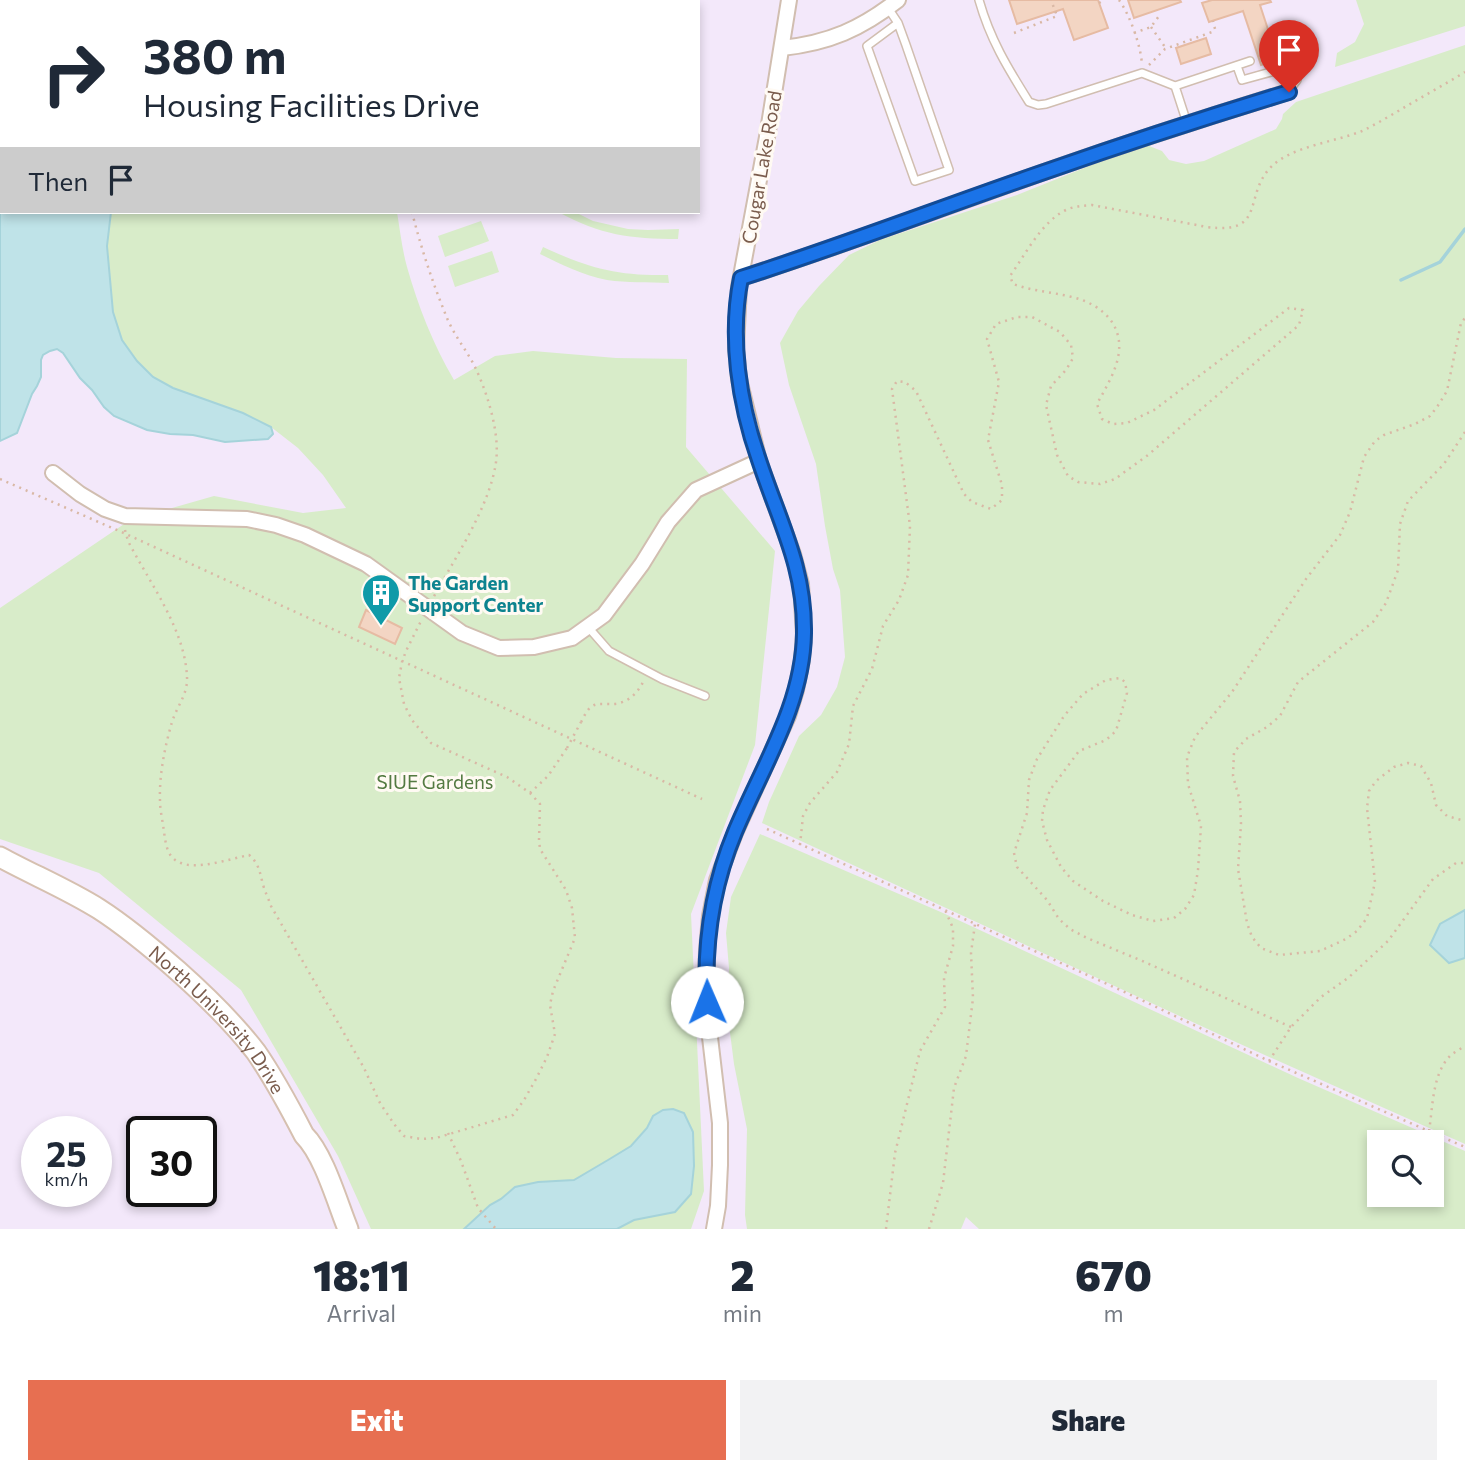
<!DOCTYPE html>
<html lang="en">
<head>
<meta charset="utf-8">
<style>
  :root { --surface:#fff; --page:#f2f2f3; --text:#1f2937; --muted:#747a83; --accent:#e76f51 }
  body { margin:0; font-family:Commissioner,sans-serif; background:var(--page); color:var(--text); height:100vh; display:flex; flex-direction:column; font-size:26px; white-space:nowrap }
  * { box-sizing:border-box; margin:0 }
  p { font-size:23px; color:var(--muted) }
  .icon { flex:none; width:38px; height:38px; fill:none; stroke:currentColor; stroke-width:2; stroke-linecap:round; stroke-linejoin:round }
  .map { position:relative; height:1229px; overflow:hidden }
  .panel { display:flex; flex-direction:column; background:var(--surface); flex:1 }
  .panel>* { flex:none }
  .top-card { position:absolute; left:0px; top:0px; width:700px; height:214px; box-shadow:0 4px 10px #0003; background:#fff; color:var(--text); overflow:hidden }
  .buttons { position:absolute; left:1367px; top:1130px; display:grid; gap:14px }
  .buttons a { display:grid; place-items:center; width:77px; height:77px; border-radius:0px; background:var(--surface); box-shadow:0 4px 10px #0003; font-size:35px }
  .speed { position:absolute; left:21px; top:1116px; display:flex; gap:14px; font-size:35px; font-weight:700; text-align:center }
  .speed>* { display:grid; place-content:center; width:91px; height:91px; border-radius:50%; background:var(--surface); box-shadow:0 4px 10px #0003; line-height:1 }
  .speed small { font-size:18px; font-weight:400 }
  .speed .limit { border:4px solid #111; border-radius:10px; background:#fff; color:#111 }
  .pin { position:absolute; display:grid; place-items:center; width:60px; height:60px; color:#fff; margin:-72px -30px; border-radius:50% 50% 50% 0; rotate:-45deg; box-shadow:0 0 7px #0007 }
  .pin .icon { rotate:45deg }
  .me { position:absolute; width:77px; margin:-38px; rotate:359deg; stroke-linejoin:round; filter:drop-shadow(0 0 5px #0008) }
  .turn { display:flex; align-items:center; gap:24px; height:147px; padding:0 28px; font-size:32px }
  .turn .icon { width:91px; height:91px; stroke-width:2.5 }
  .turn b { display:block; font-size:49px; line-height:60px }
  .then { display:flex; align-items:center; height:66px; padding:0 28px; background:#0003; gap:14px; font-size:26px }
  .eta { display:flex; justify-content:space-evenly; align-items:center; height:119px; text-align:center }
  .eta b { font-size:42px; font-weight:800; line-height:49px }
  .cta { display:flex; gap:14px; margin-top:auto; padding:14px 28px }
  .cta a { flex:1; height:80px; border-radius:0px; background:var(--accent); color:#fff; font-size:28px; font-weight:800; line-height:80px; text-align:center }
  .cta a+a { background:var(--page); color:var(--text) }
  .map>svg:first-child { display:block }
  .education { fill:#f3e8fa; fill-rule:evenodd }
  .green { fill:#d8ecc9; fill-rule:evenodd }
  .water { fill:#bfe3e8; stroke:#a5d3da; stroke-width:2 }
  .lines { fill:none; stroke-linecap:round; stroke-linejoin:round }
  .stream { stroke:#a5d3da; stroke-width:3.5 }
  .building { fill:#f3d5c3; stroke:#e6bba3; stroke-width:2 }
  .service-casing { stroke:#d1beb0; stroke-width:10 }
  .minor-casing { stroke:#d1beb0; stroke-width:18 }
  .secondary-casing { stroke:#d6c0b0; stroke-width:23 }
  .path { stroke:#d9b8a5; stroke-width:2.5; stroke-dasharray:2 5; stroke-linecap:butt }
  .service { stroke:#fff; stroke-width:7 }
  .minor { stroke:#fff; stroke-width:14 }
  .secondary { stroke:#fff; stroke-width:19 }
  .path-bridge { stroke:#d9b8a5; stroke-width:2.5; stroke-dasharray:2 5; stroke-linecap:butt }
  .route-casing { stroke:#114b97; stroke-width:18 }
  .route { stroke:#1a73e8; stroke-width:12 }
  .labels { text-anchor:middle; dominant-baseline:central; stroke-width:6; stroke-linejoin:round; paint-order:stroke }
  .street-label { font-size:19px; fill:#7a5c4d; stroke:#fffaf3 }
  .culture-label { font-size:19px; font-weight:bold; fill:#0d838f; stroke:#fffaf3; text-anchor:start }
  .park-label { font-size:19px; fill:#537a41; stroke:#fffaf3 }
</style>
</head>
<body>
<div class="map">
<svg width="1465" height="1229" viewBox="0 0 1465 1229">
  <rect width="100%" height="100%" fill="#fdf6ec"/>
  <path class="education" d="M 0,0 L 1465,0 L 1465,1229 L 0,1229 ZM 2,2 L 698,2 L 698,212 L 2,212 ZM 37,1132 L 96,1132 L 96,1192 L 37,1192 ZM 142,1132 L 201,1132 L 201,1192 L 142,1192 ZM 1379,1143 L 1432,1143 L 1432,1195 L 1379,1195 Z"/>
  <path class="green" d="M 1356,0 L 1465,0 L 1465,26 L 1335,67 L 1337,53 L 1355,42 L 1364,24 Z
    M 1465,45 L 1465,1144 L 1238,1043 L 762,823 L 769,802 L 799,736 L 821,715 L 837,687 L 845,657 L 840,590 L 833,569 L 825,526 L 816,464 L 789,385 L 780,343 L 798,311 L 819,286 L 849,255 L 880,240 L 1017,195 L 1144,144 L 1162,151 L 1169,160 L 1186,164 L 1204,161 L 1276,129 L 1282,119 L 1283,114 L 1296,102 Z
    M 111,212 L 397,212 C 400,230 402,249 407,267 C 418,306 433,344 454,380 L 495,356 L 533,351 L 616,358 L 687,359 L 686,447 L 775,551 L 755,745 L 691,914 L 704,1191 L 691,1229 L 371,1229 L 338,1156 L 241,990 L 99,873 L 0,839 L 0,608 L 130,520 L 214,496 L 303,513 L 346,508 L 323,475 L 298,448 L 271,427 L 243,413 L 173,388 L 153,377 L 137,361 L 122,340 L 113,312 L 107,246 Z
    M 558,212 L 575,212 L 593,221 L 628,229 L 648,230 L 679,229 L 678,239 C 630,239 601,235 558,212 Z
    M 481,221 L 489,241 L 445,257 L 438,236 Z
    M 543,247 C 589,268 616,276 668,275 L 669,283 C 648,282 627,283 607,280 C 583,275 562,265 540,254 Z
    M 492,251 L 499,272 L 455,287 L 448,266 Z
    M 760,834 L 943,913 L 1298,1078 L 1465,1151 L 1465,1229 L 979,1229 L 966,1217 L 961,1229 L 747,1229 L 745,1215 L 747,1129 L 734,1064 L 727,1009 L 729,968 L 726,933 L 731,897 ZM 1379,1143 L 1432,1143 L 1432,1195 L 1379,1195 Z"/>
  <path class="water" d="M 57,0 L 235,0 L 234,2 L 54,2 Z
    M 2,112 L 2,212 L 111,212 L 107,246 L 113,312 L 122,340 L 137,361 L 153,377 L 173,388 L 243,413 L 271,427 L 273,434 L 268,439 L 225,442 L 193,435 L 170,434 L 147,430 L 114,416 L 104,407 L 92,390 L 80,378 L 63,353 L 57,349 L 50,351 L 43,355 L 41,360 L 41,377 L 37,386 L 32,394 L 17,433 L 0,441 L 0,117 Z
    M 1465,910 L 1465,958 L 1449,963 L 1430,945 L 1440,924 Z
    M 673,1109 L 684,1113 L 693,1132 L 694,1166 L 691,1194 L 675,1212 L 634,1220 L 617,1229 L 464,1229 L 490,1205 L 501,1199 L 515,1187 L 538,1182 L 574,1180 L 608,1160 L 631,1146 L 647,1128 L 653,1116 L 663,1110 Z"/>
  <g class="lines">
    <path class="stream" d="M 1401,280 L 1440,262 L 1465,229"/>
  </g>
  <path class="building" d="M 1009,0 L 1098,0 L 1108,28 L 1074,40 L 1063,9 L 1017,24 Z
    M 1128,0 L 1180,0 L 1181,2 L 1134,18 Z
    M 1212,0 L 1270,0 L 1271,2 L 1260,5 L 1278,60 L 1261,65 L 1243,11 L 1209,22 L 1202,3 Z
    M 1206,38 L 1211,54 L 1181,64 L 1176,48 Z
    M 366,610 L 402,628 L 395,644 L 359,627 Z"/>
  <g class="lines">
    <defs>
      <path id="service" d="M 979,0 C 990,39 1007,67 1029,102 L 1038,105 L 1046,104 L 1142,73 L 1175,86 L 1187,123
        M 888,8 L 898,23 L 906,45 L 949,170 L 915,181 L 867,46 L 898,23
        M 1237,66 L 1242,80 L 1289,67 L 1298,72 L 1297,80 L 1288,92
        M 1175,86 L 1250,61
        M 588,627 L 609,651 L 662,679 L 705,696"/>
      <path id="minor" d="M 782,48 C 829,43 861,29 898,0
        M 741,278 C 844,245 945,207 1047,171 C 1127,143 1207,117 1288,92
        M 53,473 L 80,494 L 105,509 L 125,516 L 247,519 L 276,525 L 305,535 L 366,564 L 462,633 L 499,648 L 534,647 L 572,638 L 604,615 L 642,564 L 668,522 L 696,490 L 759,461
        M 714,1229 L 718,1206 L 720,1165 L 720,1123 L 708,1020 L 706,985 L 707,950 L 710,916 L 717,880 L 735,833 L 788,716 L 796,690 L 802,660 L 804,635 L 801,584 L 793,554 L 759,461 L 739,379 L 736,348 L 739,287 L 767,137 L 789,0"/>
      <g id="secondary">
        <path id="s1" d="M 0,857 C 33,875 67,889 99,909 C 127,927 153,949 178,971 C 206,996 233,1022 256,1052 C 274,1078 289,1106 304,1135 C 324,1155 337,1202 348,1229"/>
      </g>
    </defs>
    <use href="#service" class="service-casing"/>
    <use href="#minor" class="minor-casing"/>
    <use href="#secondary" class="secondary-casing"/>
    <path class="path" d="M 332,0 L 332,2
      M 1119,0 C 1130,15 1141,46 1142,65
      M 453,1 L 455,2
      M 386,2 L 387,0
      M 478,2 L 479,0
      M 544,2 L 544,0
      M 1099,3 L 1104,0
      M 1151,27 L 1165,47
      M 1014,33 L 1057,16 L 1051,0
      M 1134,33 L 1151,27 L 1159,16
      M 1149,65 L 1165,49 L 1212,32 L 1215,29 L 1213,21
      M 412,212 C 421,248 433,284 447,318 C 455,337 468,352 476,369 C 488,395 500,434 496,462 C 490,506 455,558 433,598
      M 1465,432 L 1444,464 L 1408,501 L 1400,524 L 1398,570 L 1386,603 L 1373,622 L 1298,682 L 1280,716 L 1267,727 L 1246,739 L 1234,752 L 1233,776 L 1240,801 L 1241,824 L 1238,869 L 1247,923 L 1252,937 L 1261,948 L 1279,955 L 1320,951 L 1346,939 L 1357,931 L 1367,918 L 1375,882 L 1367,808 L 1369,791 L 1376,781 L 1394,767 L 1408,763 L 1421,766 L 1431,783 L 1436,805 L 1447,816 L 1465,821
      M 0,479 L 126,534 L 702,799
      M 125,530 L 128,541 C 149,582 185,629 187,677 C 188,694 177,706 172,722 C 165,746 159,775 160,801 C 160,811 163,822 164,832 C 166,845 167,858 181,863 C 198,870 230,859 249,855 C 260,864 260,875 264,888 C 266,894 269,900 271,906 L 364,1068 L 380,1103 L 394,1124 L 404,1136 L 421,1139 L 436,1138 L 513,1115 L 524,1100 L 536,1079 L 547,1057 L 555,1034 L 550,1005 L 553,991 L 575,938 L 572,908 L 566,890 L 540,849 L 539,840 L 540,804 L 530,793 L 507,777 L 431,743 L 412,720 L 404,704 L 399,678 L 402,662 L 406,651 L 422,619
      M 581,722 C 584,717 586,711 591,707 C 596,703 602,704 608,704 C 626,705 637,695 644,680
      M 530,793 L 548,776 L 567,748
      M 767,829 L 1129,994 L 1269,1061 L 1465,1147
      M 800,845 L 803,816 L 810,803 L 837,772 L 849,744 L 853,706 L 872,669 L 883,626 L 899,600 L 908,575 L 910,526 L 892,389 L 897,381 L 905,382 L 916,391 L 964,494 L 972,502 L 991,509 L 1002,500 L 1002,485 L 988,440 L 999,382 L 987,339 L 996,324 L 1017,317 L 1032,317 L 1060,332 L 1071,345 L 1073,358 L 1066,370 L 1051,386 L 1046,405 L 1057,455 L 1068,476 L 1078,482 L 1100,484 L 1115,479 L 1148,455 L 1299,325 L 1303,310 L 1289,308 L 1154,410 L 1127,423 L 1113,424 L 1102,419 L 1097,404 C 1104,391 1112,378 1116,365 C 1128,329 1105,305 1072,297 C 1052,292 1032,291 1013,284 L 1010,276 C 1025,255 1041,223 1064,211 C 1073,206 1082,206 1092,205 L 1207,227 C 1268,235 1242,195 1272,166 C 1293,146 1335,142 1362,131 C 1373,126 1384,119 1395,113 C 1418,99 1442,86 1465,72
      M 1291,1027 L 1140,960 L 1087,938 L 1070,929 L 1059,919 L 1047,900 L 1017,867 L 1014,853 L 1027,813 L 1029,780 L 1037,759 L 1064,716 L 1083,694 L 1106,680 L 1120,678 L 1125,682 L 1127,693 L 1116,731 L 1106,740 L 1079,751 L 1050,790 L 1043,810 L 1042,821 L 1047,840 L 1061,867 L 1073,881 L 1103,901 L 1132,915 L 1153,921 L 1174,918 L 1185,909 L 1194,895 L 1198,870 L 1201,826 L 1188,784 L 1187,757 L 1195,737 L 1232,692 L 1306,579 L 1340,535 L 1350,512 L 1364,457 L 1375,441 L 1384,435 L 1415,424 L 1430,416 L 1437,407 L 1447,391 L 1461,323 L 1465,318
      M 1269,1061 L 1291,1027 L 1321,997 L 1348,978 L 1388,941 L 1433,879 L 1456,863 L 1465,863
      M 1429,1131 C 1433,1107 1432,1073 1451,1055 C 1455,1052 1460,1049 1465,1046
      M 448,1133 L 461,1161 L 478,1208 L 496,1229
      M 886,1229 L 895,1153 L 920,1051 L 945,1007 L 944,978 L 953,946 L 953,928 L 945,910
      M 929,1229 L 943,1183 L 954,1088 L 966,1056 L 973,998 L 971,953 L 975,924"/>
    <use href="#service" class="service"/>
    <use href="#minor" class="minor"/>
    <use href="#secondary" class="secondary"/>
    <path class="path-bridge" d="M 567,748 L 581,722"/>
  </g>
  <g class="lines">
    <defs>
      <path id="route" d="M 707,1002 C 704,943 712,887 735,832 C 762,767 803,705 804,633 C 805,567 779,521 759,460 C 739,403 729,337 741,278 C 844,245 945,206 1047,171 C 1127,143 1207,117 1289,92"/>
    </defs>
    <use href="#route" class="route-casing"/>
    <use href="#route" class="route"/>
  </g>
  <defs>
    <symbol id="building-pin" viewBox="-11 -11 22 30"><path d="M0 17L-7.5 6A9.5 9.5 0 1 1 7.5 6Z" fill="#0f9aa8" stroke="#fffaf3"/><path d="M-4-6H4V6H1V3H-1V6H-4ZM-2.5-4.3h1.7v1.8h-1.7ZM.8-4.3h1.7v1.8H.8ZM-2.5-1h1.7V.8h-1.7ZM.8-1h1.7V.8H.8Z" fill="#fff"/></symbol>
  </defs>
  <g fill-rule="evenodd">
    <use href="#building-pin" x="359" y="571" width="44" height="60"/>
  </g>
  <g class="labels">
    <g class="street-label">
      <text transform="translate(761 167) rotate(-80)">Cougar Lake Road</text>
      <text stroke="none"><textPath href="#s1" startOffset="275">North University Drive</textPath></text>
    </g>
    <g class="culture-label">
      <text x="408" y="582">The Garden<tspan x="408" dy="22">Support Center</tspan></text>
    </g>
    <g class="park-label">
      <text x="435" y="781">SIUE Gardens</text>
    </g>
  </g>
</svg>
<div class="buttons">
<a><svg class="icon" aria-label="search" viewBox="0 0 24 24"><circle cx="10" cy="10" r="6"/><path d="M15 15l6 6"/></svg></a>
</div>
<div class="speed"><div>25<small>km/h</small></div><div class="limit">30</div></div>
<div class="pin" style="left:1289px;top:92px;background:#d93025"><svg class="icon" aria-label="arrive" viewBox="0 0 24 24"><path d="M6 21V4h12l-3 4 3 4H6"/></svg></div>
<svg class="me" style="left:707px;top:1002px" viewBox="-20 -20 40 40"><circle r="19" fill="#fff"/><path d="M0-13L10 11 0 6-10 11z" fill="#1a73e8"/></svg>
<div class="top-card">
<div class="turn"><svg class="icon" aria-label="right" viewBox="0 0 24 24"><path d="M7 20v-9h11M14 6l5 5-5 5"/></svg><div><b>380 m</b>Housing Facilities Drive</div></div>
<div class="then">Then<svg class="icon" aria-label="arrive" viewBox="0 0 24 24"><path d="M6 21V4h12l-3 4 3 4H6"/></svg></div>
</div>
</div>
<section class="panel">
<div class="eta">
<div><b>18:11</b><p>Arrival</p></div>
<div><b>2</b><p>min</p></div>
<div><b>670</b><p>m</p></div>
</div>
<div class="cta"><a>Exit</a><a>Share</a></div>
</section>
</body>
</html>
